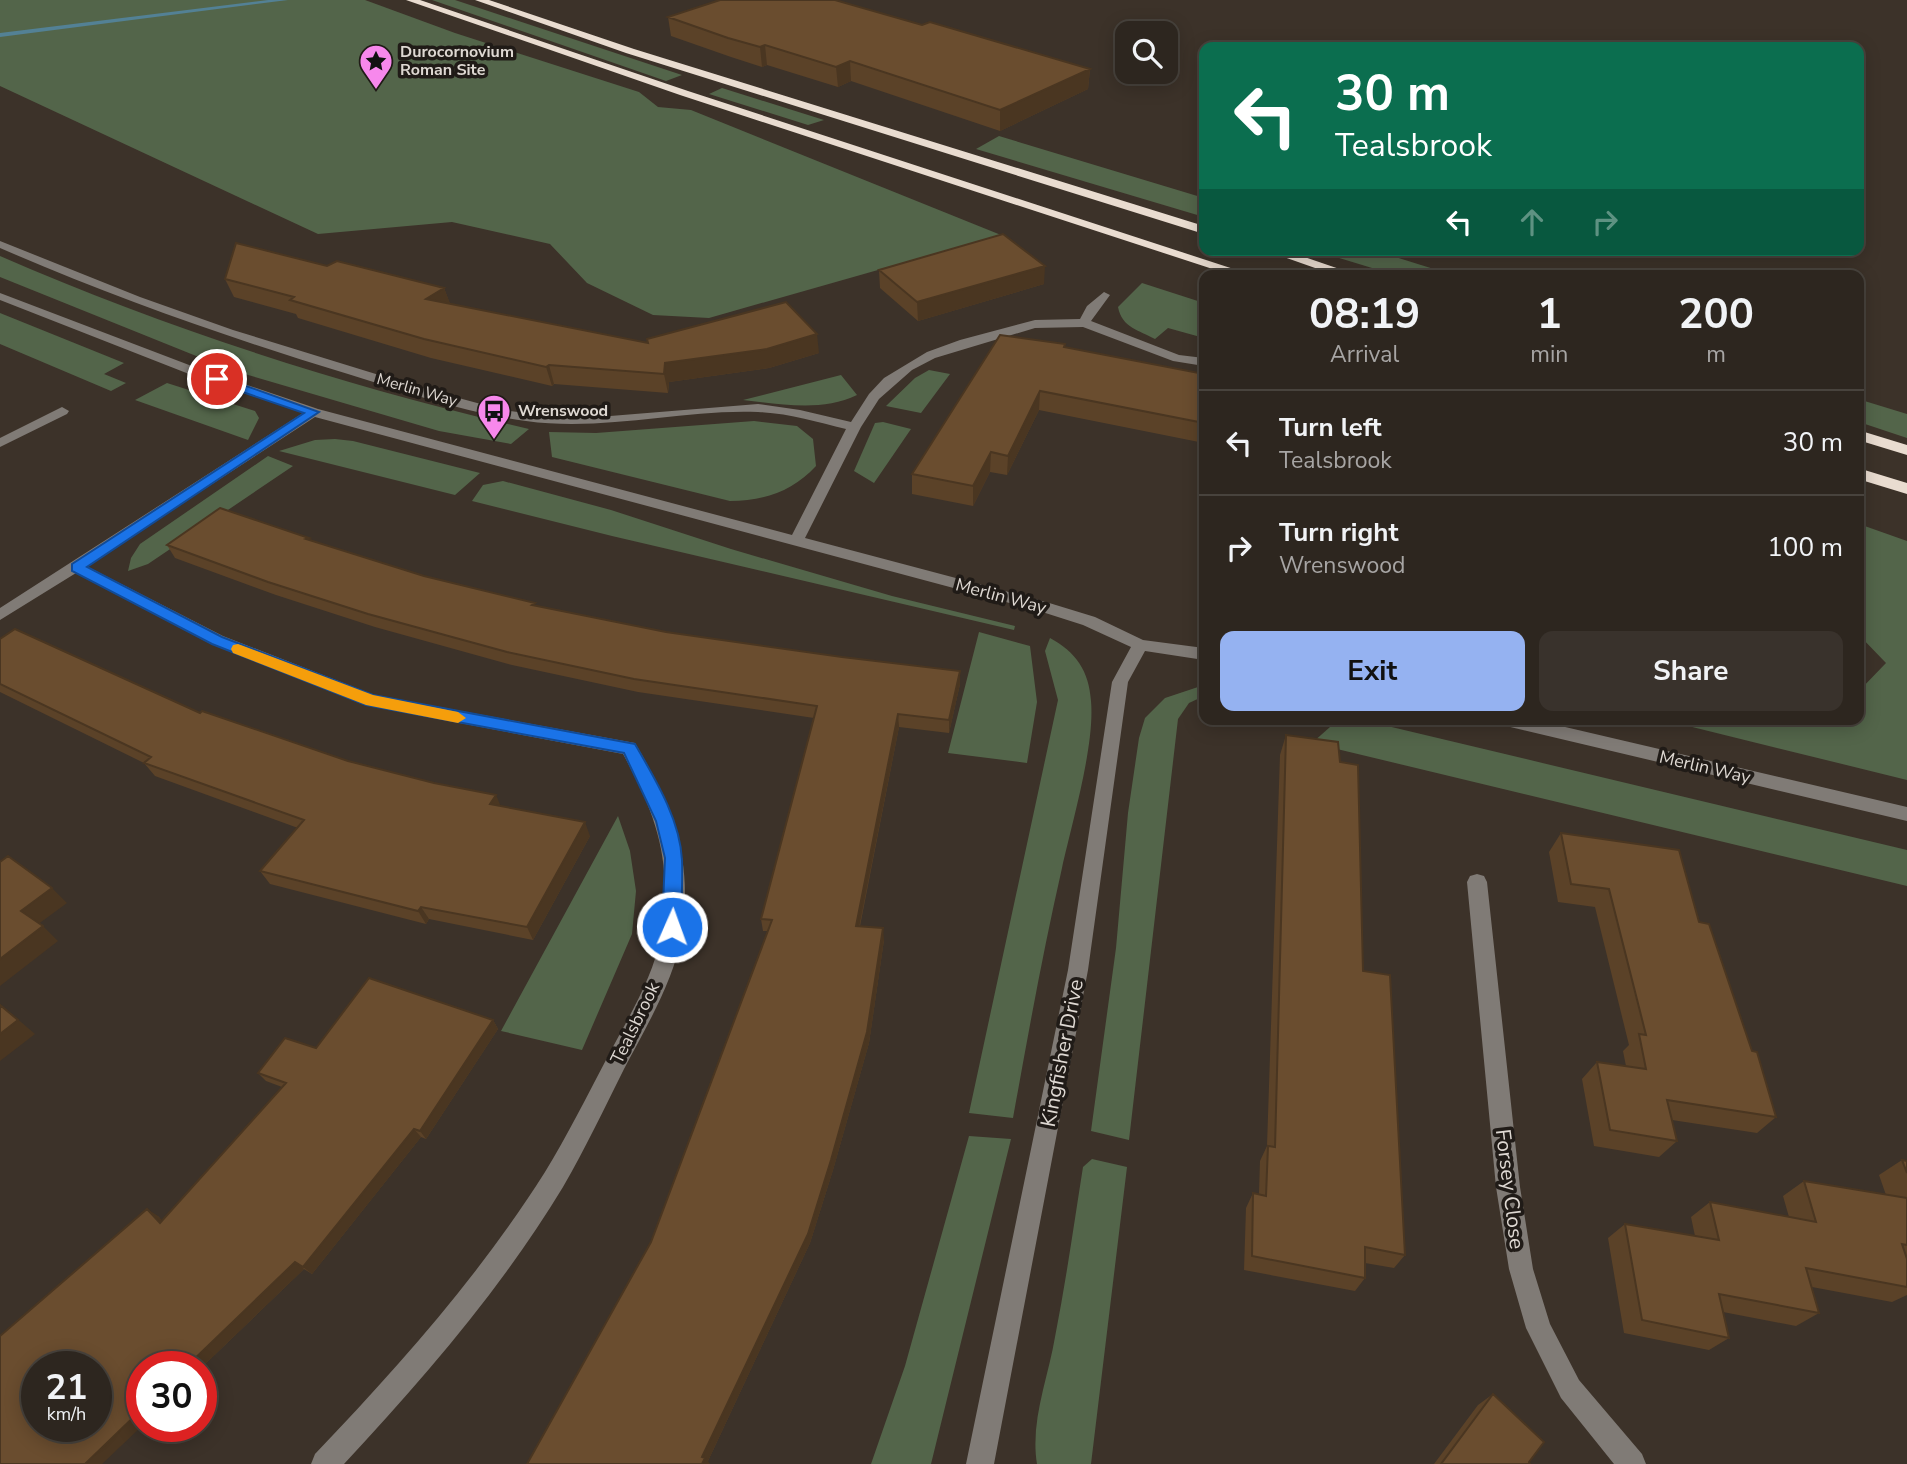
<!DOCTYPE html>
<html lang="en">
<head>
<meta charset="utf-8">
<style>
  :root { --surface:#2d261f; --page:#39322c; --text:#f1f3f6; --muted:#a7a5a4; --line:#48433d; --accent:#95b2f1 }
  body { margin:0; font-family:"Nunito Sans",sans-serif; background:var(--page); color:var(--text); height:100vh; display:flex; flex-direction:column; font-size:26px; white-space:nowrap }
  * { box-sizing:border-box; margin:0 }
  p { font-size:23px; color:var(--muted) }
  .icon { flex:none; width:38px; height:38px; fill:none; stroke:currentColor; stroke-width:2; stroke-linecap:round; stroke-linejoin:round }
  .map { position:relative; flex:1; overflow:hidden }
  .side { position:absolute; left:1199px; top:270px; width:665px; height:455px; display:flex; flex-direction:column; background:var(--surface); border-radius:14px; box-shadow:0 4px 18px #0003,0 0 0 2px var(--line) }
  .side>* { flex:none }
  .top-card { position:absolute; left:1199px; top:42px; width:665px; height:214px; border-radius:14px; box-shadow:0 4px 18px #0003,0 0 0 2px var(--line); background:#0b6e4f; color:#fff; overflow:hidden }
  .buttons { position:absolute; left:1115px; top:21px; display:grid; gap:14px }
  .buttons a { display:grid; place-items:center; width:63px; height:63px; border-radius:14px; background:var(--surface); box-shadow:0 4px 18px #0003,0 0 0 2px var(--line); font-size:35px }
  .speed { position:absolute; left:21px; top:1351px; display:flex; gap:14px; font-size:35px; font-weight:700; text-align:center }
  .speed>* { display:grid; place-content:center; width:91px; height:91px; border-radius:50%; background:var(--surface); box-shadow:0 4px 18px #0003,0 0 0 2px var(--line); line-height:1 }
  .speed small { font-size:18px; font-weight:400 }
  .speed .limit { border:10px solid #d22; background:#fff; color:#111 }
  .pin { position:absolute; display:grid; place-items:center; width:60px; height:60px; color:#fff; margin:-30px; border:4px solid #fff; border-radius:50%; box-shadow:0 2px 7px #0007 }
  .me { position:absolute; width:77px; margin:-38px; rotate:2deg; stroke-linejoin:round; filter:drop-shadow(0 0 5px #0008) }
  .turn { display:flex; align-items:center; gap:24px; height:147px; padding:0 21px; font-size:32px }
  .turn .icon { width:91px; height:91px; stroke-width:2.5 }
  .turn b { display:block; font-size:49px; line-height:60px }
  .lanes { display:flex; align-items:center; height:66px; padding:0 21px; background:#0003; justify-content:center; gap:35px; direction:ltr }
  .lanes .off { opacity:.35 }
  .eta { display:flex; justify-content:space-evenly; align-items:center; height:119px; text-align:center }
  .eta b { font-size:42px; font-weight:700; line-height:49px }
  .primary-button { display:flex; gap:14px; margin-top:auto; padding:14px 21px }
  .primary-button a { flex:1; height:80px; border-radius:14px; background:var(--accent); color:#111; font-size:28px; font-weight:700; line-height:80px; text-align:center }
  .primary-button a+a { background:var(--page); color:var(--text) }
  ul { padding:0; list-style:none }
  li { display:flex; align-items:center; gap:21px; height:105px; padding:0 21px; border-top:2px solid var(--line) }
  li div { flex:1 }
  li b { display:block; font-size:26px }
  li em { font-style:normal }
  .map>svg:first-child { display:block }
  .green { fill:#53654a }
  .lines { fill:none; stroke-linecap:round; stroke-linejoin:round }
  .stream { fill:#538195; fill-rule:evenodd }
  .minor { fill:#807b76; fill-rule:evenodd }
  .highway { fill:#e9dcd0; fill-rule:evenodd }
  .wall { fill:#5b4228 }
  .shaded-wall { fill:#4a3621 }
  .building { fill:#6a4d2f; stroke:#4a3621; stroke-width:2; fill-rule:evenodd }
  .route { fill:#1a73e8; stroke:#114b97; stroke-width:2 }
  .slow { fill:#f59e0b }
  .labels { text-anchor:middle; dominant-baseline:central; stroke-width:7; stroke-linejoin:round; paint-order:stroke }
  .far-poi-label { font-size:16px; font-weight:bold; fill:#ded8d2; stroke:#201b17; text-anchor:start }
  .far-street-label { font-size:16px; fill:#ded8d2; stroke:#201b17 }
  .street-label { font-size:18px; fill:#ded8d2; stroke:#201b17 }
  .near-street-label { font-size:21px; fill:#ded8d2; stroke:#201b17 }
</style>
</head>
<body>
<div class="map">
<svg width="1907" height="1464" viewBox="0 0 1907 1464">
  <rect width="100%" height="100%" fill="#3c3229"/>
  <path class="green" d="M 0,0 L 365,0 L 455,33 L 639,92 L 658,107 L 691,110 L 1001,235 L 709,318 L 653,315 L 587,283 L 550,244 L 452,222 L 318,234 L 0,86 Z
    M 432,0 L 455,0 L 682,75 L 666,81 Z
    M 722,88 L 824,120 L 808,125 L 709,94 Z
    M 999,136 L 1204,198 L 1204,217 L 976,149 Z
    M 1313,250 L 1373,250 L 1453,275 L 1395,275 Z
    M 0,256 C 170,330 348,387 529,429 L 511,444 L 439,431 L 231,370 L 0,277 Z
    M 1142,283 L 1204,303 L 1204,338 L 1168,328 L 1155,339 C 1139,330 1122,328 1118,307 Z
    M 0,313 L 124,363 L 104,374 L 126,383 L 111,391 L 0,344 Z
    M 929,370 L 950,374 L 921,413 L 886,406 L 915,378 Z
    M 841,375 L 857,395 C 822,412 781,404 743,400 Z
    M 167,383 L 255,411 L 259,418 L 248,440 L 135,400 Z
    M 1858,399 L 1907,414 L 1907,438 L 1859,422 Z
    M 754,421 L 797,426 L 813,439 L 816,466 C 793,491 764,501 730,501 L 552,457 L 549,432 L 596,433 Z
    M 883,422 L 911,429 L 874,483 L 854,471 L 875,423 Z
    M 335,439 L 353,441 L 480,473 L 455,495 L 279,451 L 315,440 Z
    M 268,456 L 293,466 L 148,564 L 128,571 L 131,558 L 140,544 Z
    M 503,481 L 611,510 L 731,549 L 892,596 L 1015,626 L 1014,630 L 612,536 L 472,501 L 483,485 Z
    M 1859,524 L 1907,541 L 1907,780 L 1660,719 L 1858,719 L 1859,691 L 1886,663 L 1859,635 Z
    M 979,632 L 1030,646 L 1037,702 L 1027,763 L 948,753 Z
    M 1050,638 C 1076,652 1089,671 1091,701 C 1095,745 1072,823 1062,868 C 1043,951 1028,1035 1013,1118 L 969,1113 L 1058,700 L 1045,651 Z
    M 1204,685 L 1204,696 L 1189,703 L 1178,719 L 1129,1140 L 1091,1131 L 1116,948 L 1128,813 L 1139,738 L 1145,718 L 1165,698 Z
    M 1339,719 L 1358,719 L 1907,850 L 1907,886 L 1312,743 Z
    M 618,816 L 630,851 L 636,891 L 632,934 L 582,1050 L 501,1031 Z
    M 969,1136 L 1011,1139 L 931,1464 L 871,1464 L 905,1366 Z
    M 1092,1159 L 1127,1167 L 1091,1464 L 1037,1464 C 1030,1421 1048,1379 1055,1337 C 1066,1281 1074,1224 1083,1167 Z"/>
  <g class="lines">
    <path class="stream" d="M 268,0 L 288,0 L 0,37 L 0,33 Z"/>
    <path class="minor" d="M 0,241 L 140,297 L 233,330 L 418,387 L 503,410 L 549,416 L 598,417 L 758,404 L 800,410 L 851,422 L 869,394 L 884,378 L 927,352 L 960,340 L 1035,320 L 1080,319 L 1087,306 L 1104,292 L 1110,295 L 1091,321 L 1179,355 L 1204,358 L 1204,366 L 1173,361 L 1083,327 L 1035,328 L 935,358 L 912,370 L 879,399 L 861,427 L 805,538 L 1046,602 L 1095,617 L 1143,640 L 1204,648 L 1204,660 L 1145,651 L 1128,682 L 1088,970 L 994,1464 L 966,1464 L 1068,970 L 1112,682 L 1131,647 L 1083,625 L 1036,610 L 315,417 L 86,566 L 223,636 L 374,695 L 635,743 C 673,808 693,857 682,934 C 674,981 646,1027 624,1069 C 604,1109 585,1149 563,1187 C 502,1288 424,1378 344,1464 L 311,1464 L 315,1454 C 399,1366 480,1275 545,1172 C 567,1136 586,1098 606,1060 C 626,1021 653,980 661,935 C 673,864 657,815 623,754 L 365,705 L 211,644 L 76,573 L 0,620 L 0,608 L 303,413 L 189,374 L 0,300 L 0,293 L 197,368 L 318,409 L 792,535 L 846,429 C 817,422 788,413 758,412 C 680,409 605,432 526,421 C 465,413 406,392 348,374 C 229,338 113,297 0,248 Z
      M 62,407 L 69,411 L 67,414 L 0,447 L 0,438 Z
      M 1493,719 L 1531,719 L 1907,807 L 1907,821 L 1502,725 Z
      M 1477,874 L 1484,876 L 1487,882 L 1520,1187 L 1533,1269 L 1550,1324 L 1579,1380 L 1642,1454 L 1646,1464 L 1614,1464 L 1561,1398 L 1526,1328 L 1509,1269 L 1496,1187 L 1467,882 L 1470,876 Z"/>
    <path class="highway" d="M 406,0 L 420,0 L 688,91 L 1252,275 L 1231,275 L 680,95 Z
      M 475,0 L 489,0 L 634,49 L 1204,226 L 1204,234 L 626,53 Z
      M 1264,250 L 1284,250 L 1357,275 L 1335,275 Z
      M 1858,430 L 1907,445 L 1907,455 L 1858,440 Z
      M 1858,468 L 1907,483 L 1907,494 L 1858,479 Z"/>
  </g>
  <path class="wall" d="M 668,17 L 922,25 L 1090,69 L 1088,89 L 1000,131 L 851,81 L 838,87 L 767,65 L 762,67 L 731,57 L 671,36 Z
    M 327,266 L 444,288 L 450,304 L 648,343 L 819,353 L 769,368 L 669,382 L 668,393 L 554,384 L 552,386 L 431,358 L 298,318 L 296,314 L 234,297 L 225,279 Z
    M 879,270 L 1044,284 L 918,321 L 880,288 Z
    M 1065,344 L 1065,347 L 1204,374 L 1204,443 L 1039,410 L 1007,475 L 990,472 L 973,506 L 912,494 L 912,474 Z
    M 310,541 L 424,576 L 536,606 L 666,632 L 960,684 L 949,733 L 899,727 L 860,926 L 884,940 L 869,1043 L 833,1170 L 810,1243 L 708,1461 L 527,1464 L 651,1242 L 768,931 L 763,931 L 761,919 L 814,718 L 638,692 L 512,665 L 375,627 L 276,595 L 175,558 L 167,545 Z
    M 0,639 L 200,713 L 348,761 L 501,806 L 590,836 L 533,940 L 429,919 L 426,924 L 270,884 L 260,871 L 298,828 L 155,776 L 144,763 L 0,692 Z
    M 1286,735 L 1340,762 L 1363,971 L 1405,1255 L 1394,1268 L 1365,1263 L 1365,1278 L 1355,1291 L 1244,1270 L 1246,1208 L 1253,1193 L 1259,1194 L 1260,1161 L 1267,1146 L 1280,755 Z
    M 1561,833 L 1699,922 L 1752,1051 L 1776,1117 L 1757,1133 L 1672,1120 L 1677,1141 L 1659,1157 L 1594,1146 L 1582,1079 L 1597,1062 L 1626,1066 L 1623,1051 L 1629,1045 L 1595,907 L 1558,902 L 1549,852 Z
    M 493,1020 L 498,1029 L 426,1139 L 421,1137 L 312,1274 L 304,1269 L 201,1368 L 158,1216 L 162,1221 L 282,1087 L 266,1081 L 258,1073 L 316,1048 Z
    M 1902,1160 L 1907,1161 L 1907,1295 L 1892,1302 L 1812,1287 L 1819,1313 L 1796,1326 L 1723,1312 L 1729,1338 L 1709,1350 L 1624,1333 L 1608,1238 L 1625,1224 L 1695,1236 L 1691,1217 L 1710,1202 L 1789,1217 L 1783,1196 L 1804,1181 L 1886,1195 L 1879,1175 Z
    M 1493,1394 L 1530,1464 L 1434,1464 L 1478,1405 Z"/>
  <path class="shaded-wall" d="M 765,45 L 767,65 L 762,67 L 760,47 Z
    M 850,61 L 851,81 L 838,87 L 836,67 Z
    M 1090,69 L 1088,89 L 1000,131 L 1000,110 Z
    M 1045,266 L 1044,284 L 918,321 L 917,302 Z
    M 444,288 L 451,306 L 426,299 Z
    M 817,334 L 819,353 L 769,368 L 669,382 L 668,393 L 664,374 L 665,363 Z
    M 549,365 L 554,384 L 552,386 L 546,367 Z
    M 1040,391 L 1039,410 L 1007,475 L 1008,456 Z
    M 991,452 L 990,472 L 973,506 L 973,486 Z
    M 960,671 L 960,684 L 949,733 L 949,720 Z
    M 898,714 L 899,727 L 857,938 L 856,926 Z
    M 496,795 L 502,809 L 490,804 Z
    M 585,822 L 590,836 L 533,940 L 527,927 Z
    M 52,888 L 67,903 L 37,925 L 21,911 Z
    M 421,907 L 429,919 L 426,924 L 418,911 Z
    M 43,926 L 58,941 L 0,986 L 0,959 Z
    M 883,928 L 884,940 L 869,1043 L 833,1170 L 810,1243 L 708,1461 L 710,1464 L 702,1464 L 702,1457 Z
    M 0,1004 L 35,1034 L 0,1061 Z
    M 493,1020 L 498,1029 L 426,1139 L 420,1131 Z
    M 414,1129 L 421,1137 L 312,1274 L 303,1267 Z
    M 147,1209 L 158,1216 L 171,1230 L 160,1223 Z
    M 295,1262 L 304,1269 L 201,1368 L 201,1367 L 186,1367 Z
    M 142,1409 L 142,1426 L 102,1464 L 85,1464 Z"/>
  <path class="building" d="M 720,0 L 835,0 L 922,25 L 930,22 L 1090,69 L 1000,110 L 850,61 L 836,67 L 765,45 L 760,47 L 728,38 L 668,17 Z
    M 1003,234 L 1045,266 L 917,302 L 879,270 Z
    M 236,243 L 327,266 L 337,261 L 444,288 L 426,299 L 648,343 L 647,339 L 786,302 L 817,334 L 767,349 L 665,363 L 664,374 L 549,365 L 546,367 L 424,339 L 290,300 L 294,297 L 225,279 Z
    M 1000,335 L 1065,344 L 1064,347 L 1204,374 L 1204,423 L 1040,391 L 1008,456 L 991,452 L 973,486 L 912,474 Z
    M 220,508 L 309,538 L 306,539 L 424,576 L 535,603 L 532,605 L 666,632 L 842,657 L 960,671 L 949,720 L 898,714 L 856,926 L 883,928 L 867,1032 L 831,1160 L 808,1234 L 702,1457 L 705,1458 L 702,1464 L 527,1464 L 651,1242 L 772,920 L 761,919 L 817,706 L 634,679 L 507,652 L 368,614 L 268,582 L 167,545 Z
    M 15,629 L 200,713 L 202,711 L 348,761 L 434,783 L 496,795 L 490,804 L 585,822 L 527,927 L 421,907 L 418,911 L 260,871 L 304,820 L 144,763 L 151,757 L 0,684 L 0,639 Z
    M 1286,735 L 1338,742 L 1340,762 L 1358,765 L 1363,971 L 1390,975 L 1405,1255 L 1365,1247 L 1365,1278 L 1252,1256 L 1253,1193 L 1266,1196 L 1268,1146 L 1275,1147 Z
    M 1561,833 L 1679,850 L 1699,922 L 1709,924 L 1752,1051 L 1757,1052 L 1776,1117 L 1667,1100 L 1677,1141 L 1610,1130 L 1597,1062 L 1646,1069 L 1639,1034 L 1646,1035 L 1609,889 L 1571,884 Z
    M 8,856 L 52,888 L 21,911 L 43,926 L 0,959 L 0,862 Z
    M 369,978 L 493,1020 L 420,1131 L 414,1129 L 303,1267 L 295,1262 L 186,1367 L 142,1367 L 142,1409 L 85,1464 L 0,1464 L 0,1336 L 147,1209 L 160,1223 L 286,1083 L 258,1073 L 285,1038 L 316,1048 ZM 37,1367 L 96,1367 L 96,1426 L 37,1426 Z
    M 0,1005 L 18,1020 L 0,1034 Z
    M 1902,1160 L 1907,1161 L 1907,1173 Z
    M 1804,1181 L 1907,1198 L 1907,1245 L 1902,1244 L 1907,1259 L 1907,1287 L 1806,1268 L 1819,1313 L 1719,1294 L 1729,1338 L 1642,1320 L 1625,1224 L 1719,1240 L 1710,1202 L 1816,1222 Z
    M 1493,1394 L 1544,1442 L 1529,1462 L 1530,1464 L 1441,1464 Z"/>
  <path class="route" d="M 213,377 L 221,377 L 319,412 L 87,567 L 222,637 L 373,695 L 635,744 C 655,779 680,819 682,860 C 683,882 681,905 681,927 L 678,932 L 672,934 L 665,932 L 662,927 L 665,858 L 656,821 L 624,753 L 366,705 L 212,644 L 72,571 L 72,564 L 304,413 L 213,382 Z"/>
  <path class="slow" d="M 238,644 L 373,695 L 458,712 L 466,718 L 458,723 L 366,705 L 233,653 L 231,649 L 233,645 Z"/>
  <defs>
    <symbol id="sight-pin" viewBox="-11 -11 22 30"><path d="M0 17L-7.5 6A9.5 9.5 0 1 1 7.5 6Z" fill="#f788ec" stroke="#201b17"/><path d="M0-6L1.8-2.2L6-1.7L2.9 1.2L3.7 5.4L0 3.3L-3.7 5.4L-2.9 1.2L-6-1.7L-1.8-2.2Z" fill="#111"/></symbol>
    <symbol id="bus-pin" viewBox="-11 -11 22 30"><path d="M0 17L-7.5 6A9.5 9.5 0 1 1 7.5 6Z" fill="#f788ec" stroke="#201b17"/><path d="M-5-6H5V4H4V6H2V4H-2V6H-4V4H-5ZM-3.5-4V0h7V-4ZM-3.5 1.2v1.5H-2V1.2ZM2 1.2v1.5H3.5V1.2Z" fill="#111"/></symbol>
  </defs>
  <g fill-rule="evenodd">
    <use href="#sight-pin" x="357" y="42" width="38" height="52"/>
    <use href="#bus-pin" x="475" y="392" width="38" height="52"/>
  </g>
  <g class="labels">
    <g class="far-poi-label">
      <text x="400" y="52">Durocornovium<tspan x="400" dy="18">Roman Site</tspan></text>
      <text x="518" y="411">Wrenswood</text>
    </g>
    <g class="far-street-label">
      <text transform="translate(417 390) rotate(16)">Merlin Way</text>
    </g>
    <g class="street-label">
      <text transform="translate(1001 596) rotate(15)">Merlin Way</text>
      <text transform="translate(1705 767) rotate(13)">Merlin Way</text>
      <text transform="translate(635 1023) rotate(-64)">Tealsbrook</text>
    </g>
    <g class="near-street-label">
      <text transform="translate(1062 1053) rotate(-79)">Kingfisher Drive</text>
      <text transform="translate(1510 1189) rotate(83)">Forsey Close</text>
    </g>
  </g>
</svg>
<div class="buttons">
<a><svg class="icon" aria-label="search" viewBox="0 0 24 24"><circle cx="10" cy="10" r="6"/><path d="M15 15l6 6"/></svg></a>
</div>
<div class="speed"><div>21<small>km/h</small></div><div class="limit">30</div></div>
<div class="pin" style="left:217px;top:379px;background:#d93025"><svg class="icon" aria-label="arrive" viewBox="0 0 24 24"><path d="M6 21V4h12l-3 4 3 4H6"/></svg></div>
<svg class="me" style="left:672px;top:927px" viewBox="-20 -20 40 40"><circle r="17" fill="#1a73e8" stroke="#fff" stroke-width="3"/><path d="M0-11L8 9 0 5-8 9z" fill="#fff"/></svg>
<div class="top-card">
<div class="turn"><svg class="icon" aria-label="left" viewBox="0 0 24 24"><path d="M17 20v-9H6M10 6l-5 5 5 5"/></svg><div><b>30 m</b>Tealsbrook</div></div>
<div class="lanes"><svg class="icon" aria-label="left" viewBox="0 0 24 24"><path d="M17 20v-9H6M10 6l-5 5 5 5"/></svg><svg class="icon off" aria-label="ahead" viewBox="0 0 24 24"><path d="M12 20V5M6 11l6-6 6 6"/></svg><svg class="icon off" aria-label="right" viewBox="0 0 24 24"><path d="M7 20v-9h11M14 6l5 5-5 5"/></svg></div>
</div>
<section class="side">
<div class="eta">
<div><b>08:19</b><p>Arrival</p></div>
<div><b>1</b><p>min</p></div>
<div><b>200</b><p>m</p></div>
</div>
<ul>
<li><svg class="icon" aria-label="left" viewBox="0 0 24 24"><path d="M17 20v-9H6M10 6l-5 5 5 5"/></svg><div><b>Turn left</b><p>Tealsbrook</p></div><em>30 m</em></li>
<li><svg class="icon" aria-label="right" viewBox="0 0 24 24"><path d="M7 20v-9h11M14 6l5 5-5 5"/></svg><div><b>Turn right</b><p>Wrenswood</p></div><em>100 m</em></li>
</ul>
<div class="primary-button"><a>Exit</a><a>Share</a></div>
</section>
</div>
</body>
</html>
